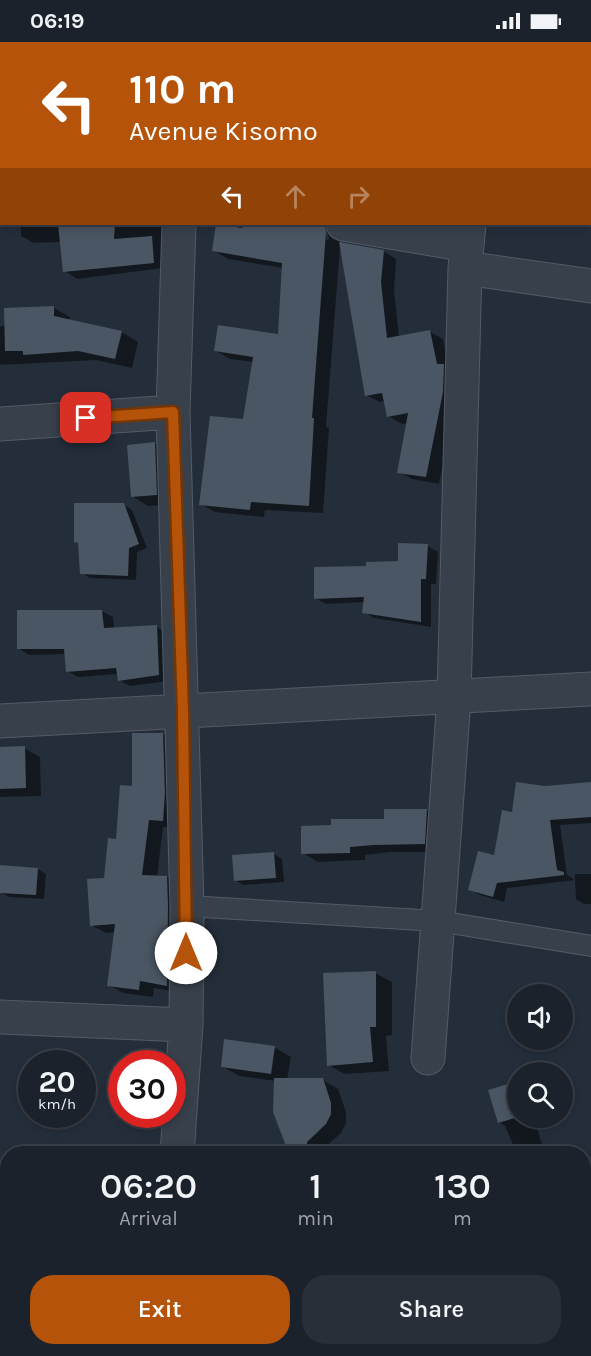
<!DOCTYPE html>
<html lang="en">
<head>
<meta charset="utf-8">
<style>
  :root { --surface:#1b222c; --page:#282f38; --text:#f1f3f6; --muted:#a0a4a9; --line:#393f48; --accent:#b45309 }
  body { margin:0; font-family:Karla,sans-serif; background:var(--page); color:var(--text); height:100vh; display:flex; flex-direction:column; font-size:22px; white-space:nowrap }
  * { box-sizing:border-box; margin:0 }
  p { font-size:20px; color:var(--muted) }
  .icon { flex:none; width:33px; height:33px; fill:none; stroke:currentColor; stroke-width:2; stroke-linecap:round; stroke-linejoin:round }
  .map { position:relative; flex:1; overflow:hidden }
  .side { position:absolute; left:0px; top:1104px; width:591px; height:210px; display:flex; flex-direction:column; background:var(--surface); border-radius:24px 24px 0 0; box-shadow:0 3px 9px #0003,0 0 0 2px var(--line) }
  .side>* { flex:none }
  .hud { position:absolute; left:0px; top:0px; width:591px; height:183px; box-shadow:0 3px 9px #0003,0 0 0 2px var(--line); background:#b45309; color:#fff; overflow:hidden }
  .fabs { position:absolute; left:507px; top:942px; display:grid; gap:12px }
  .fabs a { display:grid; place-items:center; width:66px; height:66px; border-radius:50%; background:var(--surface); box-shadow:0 3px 9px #0003,0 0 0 2px var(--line); font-size:30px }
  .speed { position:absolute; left:18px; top:1008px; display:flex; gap:12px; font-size:30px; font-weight:700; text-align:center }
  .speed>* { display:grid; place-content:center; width:78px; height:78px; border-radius:50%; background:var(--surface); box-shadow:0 3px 9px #0003,0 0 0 2px var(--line); line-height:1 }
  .speed small { font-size:15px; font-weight:400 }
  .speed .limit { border:9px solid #d22; background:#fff; color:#111 }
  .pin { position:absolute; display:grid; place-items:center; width:51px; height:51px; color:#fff; margin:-26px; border-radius:12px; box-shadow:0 3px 9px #0006 }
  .me { position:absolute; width:66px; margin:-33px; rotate:0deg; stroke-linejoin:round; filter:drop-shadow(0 0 4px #0008) }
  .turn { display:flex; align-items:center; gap:21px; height:126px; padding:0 30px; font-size:27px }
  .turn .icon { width:78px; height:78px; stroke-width:2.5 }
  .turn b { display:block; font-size:42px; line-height:51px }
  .lanes { display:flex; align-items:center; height:57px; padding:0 30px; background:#0003; justify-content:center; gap:30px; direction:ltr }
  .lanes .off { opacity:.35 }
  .eta { display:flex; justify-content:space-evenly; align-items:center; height:102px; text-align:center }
  .eta b { font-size:36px; font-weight:600; line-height:42px }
  .primary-button { display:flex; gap:12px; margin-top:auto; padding:12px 30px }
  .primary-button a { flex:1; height:69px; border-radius:24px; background:var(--accent); color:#fff; font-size:24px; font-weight:600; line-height:69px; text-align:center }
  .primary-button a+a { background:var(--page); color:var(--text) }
  .status { display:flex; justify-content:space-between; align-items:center; height:42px; padding:0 30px; background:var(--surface); direction:ltr }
  .status svg { height:16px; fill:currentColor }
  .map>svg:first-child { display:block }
  .shadow { fill:#0007; fill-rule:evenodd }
  .building { fill:#4a5663 }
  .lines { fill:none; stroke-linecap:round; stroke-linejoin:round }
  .lane-casing { stroke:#535b66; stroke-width:22 }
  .street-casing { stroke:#535b66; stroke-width:35 }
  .lane { stroke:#38404b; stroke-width:20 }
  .street { stroke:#38404b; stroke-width:33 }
  .route-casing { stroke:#753606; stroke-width:15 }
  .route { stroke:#b45309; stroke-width:10 }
</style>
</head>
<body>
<div class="status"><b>06:19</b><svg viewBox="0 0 49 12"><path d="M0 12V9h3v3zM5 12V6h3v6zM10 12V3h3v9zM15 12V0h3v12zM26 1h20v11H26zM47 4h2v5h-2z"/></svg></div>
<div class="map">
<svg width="591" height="1314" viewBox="0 0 591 1314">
  <rect width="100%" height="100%" fill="#242e3b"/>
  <path class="shadow" d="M 227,0 L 361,0 L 227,2 Z
    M 421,0 L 458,0 L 421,2 Z
    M 590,135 L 591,135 L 591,164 L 590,163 Z
    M 21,182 L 163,182 L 171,225 L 77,237 L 65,229 L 62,200 L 34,201 L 21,194 Z
    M 218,182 L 324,183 L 339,192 L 340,202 L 383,209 L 396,217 L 394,248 L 399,295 L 430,290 L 443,297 L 455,358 L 439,442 L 412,437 L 399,430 L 408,381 L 402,382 L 388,374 L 386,359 L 380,360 L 366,353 L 340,205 L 326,385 L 329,386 L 323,471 L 265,468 L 264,475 L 215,470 L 201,462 L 245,379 L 254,320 L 230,317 L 216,309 L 279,294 L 283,226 L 228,217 L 213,208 ZM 324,187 L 327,187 L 329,197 L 326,198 Z
    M 54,266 L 70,275 L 70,279 L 122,290 L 138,300 L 132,326 L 96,318 L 0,323 L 0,285 Z
    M 155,402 L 171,412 L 173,462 L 148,464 L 132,454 Z
    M 124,463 L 132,468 L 147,506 L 137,510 L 136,538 L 90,536 L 82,531 L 79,502 L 75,500 Z
    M 428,504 L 438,510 L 436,542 L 431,542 L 431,585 L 374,576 L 364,570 L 365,560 L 326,562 L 315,556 L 367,526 L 399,520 Z
    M 102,569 L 113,575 L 114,587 L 156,585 L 167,591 L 169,639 L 130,644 L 119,638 L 118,632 L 78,635 L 67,629 L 66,612 L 29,613 L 18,606 Z
    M 163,692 L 177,701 L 177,786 L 163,785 L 157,835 L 167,835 L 181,844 L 181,951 L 154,946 L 153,955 L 123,951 L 109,943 L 116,890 L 106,891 L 91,883 L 133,746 Z
    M 24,706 L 40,715 L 41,754 L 0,755 L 0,707 Z
    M 591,742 L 591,781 L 560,783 L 567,833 L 575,838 L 575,832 L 591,832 L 591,862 L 584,862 L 576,857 L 575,838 L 507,846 L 504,860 L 480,853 L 469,847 L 495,815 L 513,772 L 545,745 Z
    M 427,768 L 442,777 L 440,810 L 390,810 L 365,813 L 365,818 L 318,820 L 303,811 L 386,778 Z
    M 274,812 L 282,817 L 284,840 L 243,843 L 235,838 Z
    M 38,827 L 46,832 L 44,857 L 9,855 L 0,850 Z
    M 375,931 L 392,940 L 392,993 L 386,994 L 389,1029 L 345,1032 L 328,1023 Z
    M 274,1005 L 291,1015 L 287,1038 L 323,1038 L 338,1047 L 346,1070 L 346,1081 L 341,1091 L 322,1108 L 322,1112 L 266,1112 L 289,1109 L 276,1039 L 239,1034 L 222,1024 Z
    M 518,1041 L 518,1076 L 534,1076 L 545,1112 L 517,1112 L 505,1084 L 499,1080 Z
    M 584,1229 L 591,1250 L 591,1314 L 486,1314 L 485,1306 L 584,1306 Z
    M 101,1306 L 165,1306 L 163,1314 L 101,1314 Z"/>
  <path class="building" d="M 58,182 L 115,182 L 114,197 L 152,194 L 154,221 L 63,230 Z
    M 216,182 L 242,186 L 242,182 L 325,182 L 326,190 L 312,376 L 314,376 L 309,464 L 251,460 L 250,468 L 199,463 L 210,374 L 243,377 L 253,315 L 214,309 L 218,283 L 278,292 L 282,221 L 212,209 Z
    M 339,200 L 384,208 L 381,240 L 387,296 L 430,288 L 437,322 L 444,322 L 443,350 L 426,435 L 397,431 L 408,371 L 387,375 L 382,351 L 365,354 Z
    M 54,264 L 54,274 L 122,289 L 115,317 L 78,309 L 23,313 L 23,309 L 5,309 L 4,266 Z
    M 155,400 L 157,453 L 131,455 L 127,403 Z
    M 74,461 L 124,461 L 139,502 L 129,506 L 128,534 L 80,532 L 78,501 L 74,500 Z
    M 398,501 L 428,502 L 426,537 L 421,537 L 421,580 L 362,571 L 364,555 L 314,557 L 314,525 L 366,524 L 366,520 L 398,519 Z
    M 17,568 L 102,568 L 104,586 L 157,583 L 159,633 L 118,639 L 116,626 L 66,630 L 64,607 L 17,607 Z
    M 132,691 L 163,691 L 165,751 L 163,779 L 149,778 L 142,833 L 167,834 L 168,864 L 167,944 L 140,939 L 139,948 L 107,944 L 115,882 L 90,884 L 87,837 L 104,836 L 108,796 L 116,797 L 120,743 L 132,744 Z
    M 25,704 L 26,746 L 0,747 L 0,705 Z
    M 516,740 L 545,744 L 591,740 L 591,775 L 550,778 L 557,828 L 564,830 L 564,833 L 497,841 L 493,855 L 468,848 L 478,809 L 494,813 L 502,768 L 512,770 Z
    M 384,767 L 427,767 L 425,802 L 374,803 L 350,805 L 350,811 L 301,812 L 301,784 L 331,783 L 331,777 L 384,777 Z
    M 274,810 L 276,836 L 234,839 L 232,813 Z
    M 0,823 L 38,826 L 36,853 L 0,851 Z
    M 376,929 L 376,985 L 370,985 L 373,1020 L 327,1024 L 323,931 Z
    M 224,997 L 275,1004 L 271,1032 L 221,1025 Z
    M 274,1036 L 323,1036 L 331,1061 L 331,1072 L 326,1082 L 307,1100 L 308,1112 L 289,1112 L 273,1070 Z
    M 518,1039 L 518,1075 L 498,1081 L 488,1048 Z"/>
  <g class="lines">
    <defs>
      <path id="lane" d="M 187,864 L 438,879 L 591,904"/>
      <path id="street" d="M 178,2 L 178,0
        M 485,2 L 486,0
        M 0,116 L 2,116
        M 343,182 L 467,203
        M 465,226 L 591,244
        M 0,382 L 173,370
        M 0,679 L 591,647
        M 0,975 L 186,983
        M 428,1016 L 454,656 L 465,226 L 469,182
        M 177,1112 L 186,983 L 187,864 L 173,370 L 179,182
        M 0,1247 L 8,1247
        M 446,1306 L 447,1314
        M 165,1314 L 165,1306"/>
    </defs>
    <use href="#lane" class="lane-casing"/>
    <use href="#street" class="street-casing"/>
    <use href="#lane" class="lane"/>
    <use href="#street" class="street"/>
  </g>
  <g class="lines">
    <defs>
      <path id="route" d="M 86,376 L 173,370 L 183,669 L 186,911"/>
    </defs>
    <use href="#route" class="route-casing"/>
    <use href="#route" class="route"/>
  </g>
</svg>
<div class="fabs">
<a><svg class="icon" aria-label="sound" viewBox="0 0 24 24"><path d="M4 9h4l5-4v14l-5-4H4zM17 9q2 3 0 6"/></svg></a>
<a><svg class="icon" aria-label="search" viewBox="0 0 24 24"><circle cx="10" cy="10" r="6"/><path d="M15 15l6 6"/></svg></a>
</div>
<div class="speed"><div>20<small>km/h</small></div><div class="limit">30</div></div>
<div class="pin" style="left:86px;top:376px;background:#d93025"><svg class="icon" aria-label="arrive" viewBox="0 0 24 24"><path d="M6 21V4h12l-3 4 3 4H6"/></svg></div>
<svg class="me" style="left:186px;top:911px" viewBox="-20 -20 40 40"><circle r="19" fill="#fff"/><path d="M0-13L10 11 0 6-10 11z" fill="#b45309"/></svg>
<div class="hud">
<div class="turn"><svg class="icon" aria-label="left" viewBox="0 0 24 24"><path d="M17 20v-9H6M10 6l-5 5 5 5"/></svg><div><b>110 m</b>Avenue Kisomo</div></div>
<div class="lanes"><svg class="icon" aria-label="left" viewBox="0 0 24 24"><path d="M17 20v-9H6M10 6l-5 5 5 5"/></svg><svg class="icon off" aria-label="ahead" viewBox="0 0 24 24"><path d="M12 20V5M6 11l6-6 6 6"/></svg><svg class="icon off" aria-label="right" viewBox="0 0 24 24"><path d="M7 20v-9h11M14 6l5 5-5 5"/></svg></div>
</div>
<section class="side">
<div class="eta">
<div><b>06:20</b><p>Arrival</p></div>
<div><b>1</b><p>min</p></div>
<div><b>130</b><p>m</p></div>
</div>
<div class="primary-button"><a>Exit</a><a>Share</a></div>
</section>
</div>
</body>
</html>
